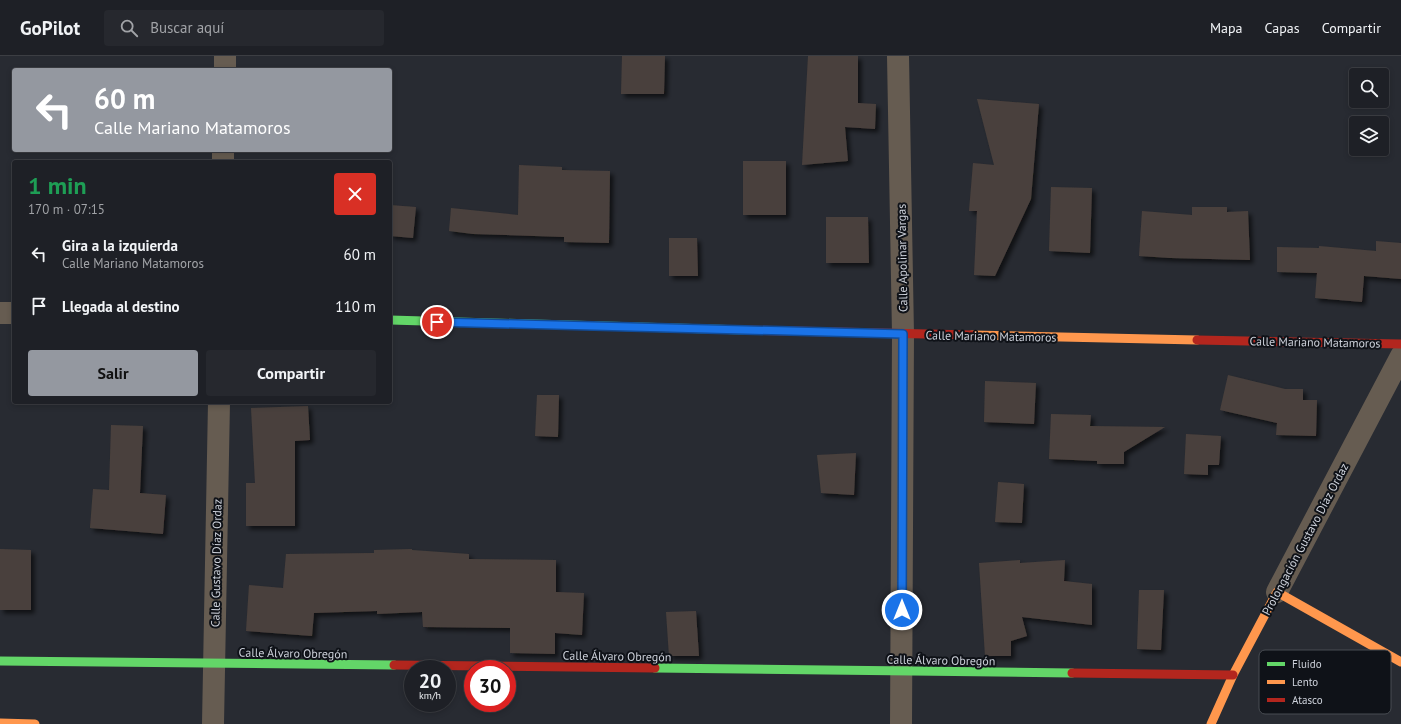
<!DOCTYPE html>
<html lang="es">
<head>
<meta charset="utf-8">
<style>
  :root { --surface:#1e2026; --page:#26282e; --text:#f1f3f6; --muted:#a1a3a7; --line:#3c3e43; --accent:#9498a0 }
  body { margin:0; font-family:"PT Sans",sans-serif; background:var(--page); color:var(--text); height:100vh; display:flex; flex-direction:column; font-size:15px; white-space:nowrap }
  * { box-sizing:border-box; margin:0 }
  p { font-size:13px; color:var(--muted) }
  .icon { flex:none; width:22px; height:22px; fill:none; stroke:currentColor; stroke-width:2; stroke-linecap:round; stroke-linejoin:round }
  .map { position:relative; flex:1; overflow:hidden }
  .panel { position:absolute; left:12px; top:104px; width:380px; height:244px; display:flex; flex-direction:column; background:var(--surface); border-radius:4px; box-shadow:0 2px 6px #0003,0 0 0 1px var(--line) }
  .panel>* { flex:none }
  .hud { position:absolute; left:12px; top:12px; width:380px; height:84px; border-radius:4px; box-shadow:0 2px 6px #0003,0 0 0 1px var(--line); background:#9498a0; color:#fff; overflow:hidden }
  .controls { position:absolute; left:1349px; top:12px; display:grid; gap:8px }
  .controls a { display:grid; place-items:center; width:40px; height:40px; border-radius:4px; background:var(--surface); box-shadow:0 2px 6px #0003,0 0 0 1px var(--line); font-size:20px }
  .speed { position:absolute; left:404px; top:604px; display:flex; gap:8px; font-size:20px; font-weight:700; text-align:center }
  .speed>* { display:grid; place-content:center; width:52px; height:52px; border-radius:50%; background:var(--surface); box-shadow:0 2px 6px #0003,0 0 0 1px var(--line); line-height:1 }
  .speed small { font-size:10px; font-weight:400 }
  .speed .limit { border:6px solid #d22; background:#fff; color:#111 }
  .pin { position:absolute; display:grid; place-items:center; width:34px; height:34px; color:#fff; margin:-17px; border:2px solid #fff; border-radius:50%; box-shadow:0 1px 4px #0007 }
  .me { position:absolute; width:44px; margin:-22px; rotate:0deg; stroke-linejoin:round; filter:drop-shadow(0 0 3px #0008) }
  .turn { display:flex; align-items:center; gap:14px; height:84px; padding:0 16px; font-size:18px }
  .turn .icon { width:52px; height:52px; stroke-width:2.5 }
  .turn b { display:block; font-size:28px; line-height:34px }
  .round { display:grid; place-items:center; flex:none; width:42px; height:42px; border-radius:4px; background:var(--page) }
  .overview { display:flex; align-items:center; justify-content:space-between; height:68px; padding:0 16px }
  h1 { font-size:24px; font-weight:700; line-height:30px; color:#1e9e55 }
  .action { display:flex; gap:8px; margin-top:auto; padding:8px 16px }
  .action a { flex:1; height:46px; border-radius:4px; background:var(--accent); color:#111; font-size:16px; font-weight:700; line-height:46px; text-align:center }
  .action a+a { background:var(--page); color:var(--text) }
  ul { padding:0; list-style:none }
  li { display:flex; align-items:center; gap:12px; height:52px; padding:0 16px }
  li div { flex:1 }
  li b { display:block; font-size:15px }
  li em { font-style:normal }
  header { display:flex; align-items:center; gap:24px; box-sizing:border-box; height:56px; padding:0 20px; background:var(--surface); border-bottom:1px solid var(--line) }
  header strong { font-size:19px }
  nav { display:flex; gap:22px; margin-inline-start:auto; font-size:14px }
  .search { width:280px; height:36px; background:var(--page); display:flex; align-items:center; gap:10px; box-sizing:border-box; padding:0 14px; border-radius:4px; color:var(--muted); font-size:15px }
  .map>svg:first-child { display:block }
  .building { fill:#4a403c; filter:url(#shadow) }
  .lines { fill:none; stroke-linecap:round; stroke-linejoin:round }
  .street { stroke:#665c51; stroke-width:22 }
  .fast { stroke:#63d668; stroke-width:9 }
  .slow { stroke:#ff974d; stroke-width:9 }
  .jam { stroke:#b3261e; stroke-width:9 }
  .route-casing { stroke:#114b97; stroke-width:10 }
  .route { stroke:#1a73e8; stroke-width:7 }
  .labels { text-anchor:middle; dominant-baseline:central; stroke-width:4; stroke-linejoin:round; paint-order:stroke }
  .street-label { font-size:12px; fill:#ced2db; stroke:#0f1218 }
  .key { fill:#0f1218; stroke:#484c52; stroke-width:1 }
  .key-label { font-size:11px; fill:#ced2db }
</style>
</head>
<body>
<header>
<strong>GoPilot</strong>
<div class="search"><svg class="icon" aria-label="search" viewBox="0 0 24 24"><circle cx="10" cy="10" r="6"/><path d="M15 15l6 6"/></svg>Buscar aquí</div>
<nav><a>Mapa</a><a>Capas</a><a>Compartir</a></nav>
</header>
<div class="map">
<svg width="1401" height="668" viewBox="0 0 1401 668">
  <defs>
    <filter id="shadow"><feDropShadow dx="3.5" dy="3.5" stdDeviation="2" flood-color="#0009"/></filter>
  </defs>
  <rect width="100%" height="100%" fill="#282b32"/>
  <path class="building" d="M 622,0 L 665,0 L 664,38 L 621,38 Z
    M 808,0 L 858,0 L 858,47 L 876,48 L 875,73 L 845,71 L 848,105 L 802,109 Z
    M 977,43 L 1039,48 L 1031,143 L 995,220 L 974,219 L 977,155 L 969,155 L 973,107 L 994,109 Z
    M 743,105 L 786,105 L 786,159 L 743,159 Z
    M 519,109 L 562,111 L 562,114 L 610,115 L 609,187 L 564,186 L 564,181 L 473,178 L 449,175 L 451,152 L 518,159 Z
    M 1051,131 L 1092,132 L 1090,197 L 1049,195 Z
    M 390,149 L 416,151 L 413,182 L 390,180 Z
    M 1192,151 L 1227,151 L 1227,156 L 1248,155 L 1250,204 L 1170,202 L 1139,200 L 1142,155 L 1192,159 Z
    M 826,161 L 868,161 L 869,207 L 826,207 Z
    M 669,182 L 697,182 L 698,220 L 669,220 Z
    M 1376,185 L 1401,187 L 1401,223 L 1364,220 L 1362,246 L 1315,242 L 1317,217 L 1277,216 L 1277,191 L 1319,192 L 1319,190 L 1376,195 Z
    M 1228,319 L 1285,333 L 1303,333 L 1303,344 L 1317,344 L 1316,380 L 1276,379 L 1277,367 L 1220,354 Z
    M 985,325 L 1036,327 L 1034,368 L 984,366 Z
    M 537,339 L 559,339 L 558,381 L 535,380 Z
    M 308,350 L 310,384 L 295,385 L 295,470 L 246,470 L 246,427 L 255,427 L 251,352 Z
    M 1051,358 L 1091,359 L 1090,370 L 1165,371 L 1124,396 L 1124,408 L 1097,408 L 1097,405 L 1049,403 Z
    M 111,369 L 143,370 L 140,437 L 166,439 L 163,478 L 90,472 L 93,433 L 109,434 Z
    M 1186,378 L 1221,380 L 1219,409 L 1208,409 L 1208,419 L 1184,418 Z
    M 856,397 L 854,439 L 821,437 L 817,399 Z
    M 998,426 L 1024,428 L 1022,467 L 995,466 Z
    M 0,493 L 31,494 L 31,554 L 0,554 Z
    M 412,493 L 412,494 L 469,498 L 469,503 L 556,504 L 556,536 L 584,537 L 582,579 L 555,577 L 555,598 L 510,597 L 510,572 L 423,571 L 422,556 L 377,558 L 377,555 L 314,557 L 312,580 L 246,575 L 249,529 L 283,532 L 286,498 L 374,497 L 374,494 Z
    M 1020,504 L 1020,507 L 1065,504 L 1064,525 L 1092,528 L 1092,569 L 1022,561 L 1027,580 L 1011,585 L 1011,600 L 985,600 L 979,507 Z
    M 1139,534 L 1164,534 L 1161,594 L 1137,593 Z
    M 696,555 L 699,600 L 669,600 L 666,556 Z"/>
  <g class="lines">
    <path class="street" d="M 898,0 L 903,278 L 901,668
      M 225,14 L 225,0
      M 223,106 L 223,94
      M 0,257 L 14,257
      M 1277,536 L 1401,300
      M 213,668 L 219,346"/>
    <path class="fast" d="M 390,264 L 745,274
      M 0,605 L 394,609
      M 655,612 L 1072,617"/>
    <path class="slow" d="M 972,279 L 1197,284
      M 0,667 L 35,668
      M 1211,668 L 1233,619 L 1277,536 L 1401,606"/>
    <path class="jam" d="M 745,274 L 972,279
      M 1197,284 L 1401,288
      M 394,609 L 655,612
      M 1072,617 L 1233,619"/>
  </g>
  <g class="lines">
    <defs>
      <path id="route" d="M 437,266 L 903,278 L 902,554"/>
    </defs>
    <use href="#route" class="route-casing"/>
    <use href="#route" class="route"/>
  </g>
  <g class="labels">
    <g class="street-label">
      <text transform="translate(902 202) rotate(-91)">Calle Apolinar Vargas</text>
      <text transform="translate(991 280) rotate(1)">Calle Mariano Matamoros</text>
      <text transform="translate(1315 286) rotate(1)">Calle Mariano Matamoros</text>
      <text transform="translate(1305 483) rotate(-62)">Prolongación Gustavo Díaz Ordaz</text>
      <text transform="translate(216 507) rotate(-89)">Calle Gustavo Díaz Ordaz</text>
      <text transform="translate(293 597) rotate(1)">Calle Álvaro Obregón</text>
      <text transform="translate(617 600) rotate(1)">Calle Álvaro Obregón</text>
      <text transform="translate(941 604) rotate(1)">Calle Álvaro Obregón</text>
    </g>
  </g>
  <rect x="1259" y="594" width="132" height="64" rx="6" class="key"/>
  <rect x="1267" y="606" width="18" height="4" fill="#63d668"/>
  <rect x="1267" y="624" width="18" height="4" fill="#ff974d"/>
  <rect x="1267" y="642" width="18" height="4" fill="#b3261e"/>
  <g class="key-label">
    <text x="1292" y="612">Fluido</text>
    <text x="1292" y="630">Lento</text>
    <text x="1292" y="648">Atasco</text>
  </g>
</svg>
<div class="controls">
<a><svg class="icon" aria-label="search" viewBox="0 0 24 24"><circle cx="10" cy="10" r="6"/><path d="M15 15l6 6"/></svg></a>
<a><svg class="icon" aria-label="layers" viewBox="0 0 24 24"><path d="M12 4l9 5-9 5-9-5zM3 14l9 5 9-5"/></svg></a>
</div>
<div class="speed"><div>20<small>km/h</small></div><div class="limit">30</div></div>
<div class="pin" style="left:437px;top:266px;background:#d93025"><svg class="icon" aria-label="arrive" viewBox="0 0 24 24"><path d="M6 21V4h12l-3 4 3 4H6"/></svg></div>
<svg class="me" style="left:902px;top:554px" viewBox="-20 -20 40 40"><circle r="17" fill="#1a73e8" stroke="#fff" stroke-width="3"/><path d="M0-11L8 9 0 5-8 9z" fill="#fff"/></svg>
<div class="hud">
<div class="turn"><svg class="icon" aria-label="left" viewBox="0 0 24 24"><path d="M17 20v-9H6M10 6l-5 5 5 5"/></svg><div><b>60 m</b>Calle Mariano Matamoros</div></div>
</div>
<section class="panel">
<div class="overview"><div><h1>1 min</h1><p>170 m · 07:15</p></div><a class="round" style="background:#d93025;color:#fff"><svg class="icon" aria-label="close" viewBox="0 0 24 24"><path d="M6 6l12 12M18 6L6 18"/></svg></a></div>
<ul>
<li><svg class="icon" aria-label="left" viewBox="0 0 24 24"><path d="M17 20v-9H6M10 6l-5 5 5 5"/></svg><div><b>Gira a la izquierda</b><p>Calle Mariano Matamoros</p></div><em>60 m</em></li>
<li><svg class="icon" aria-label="arrive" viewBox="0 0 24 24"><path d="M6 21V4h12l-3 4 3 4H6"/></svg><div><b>Llegada al destino</b></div><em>110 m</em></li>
</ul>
<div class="action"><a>Salir</a><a>Compartir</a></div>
</section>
</div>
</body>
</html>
